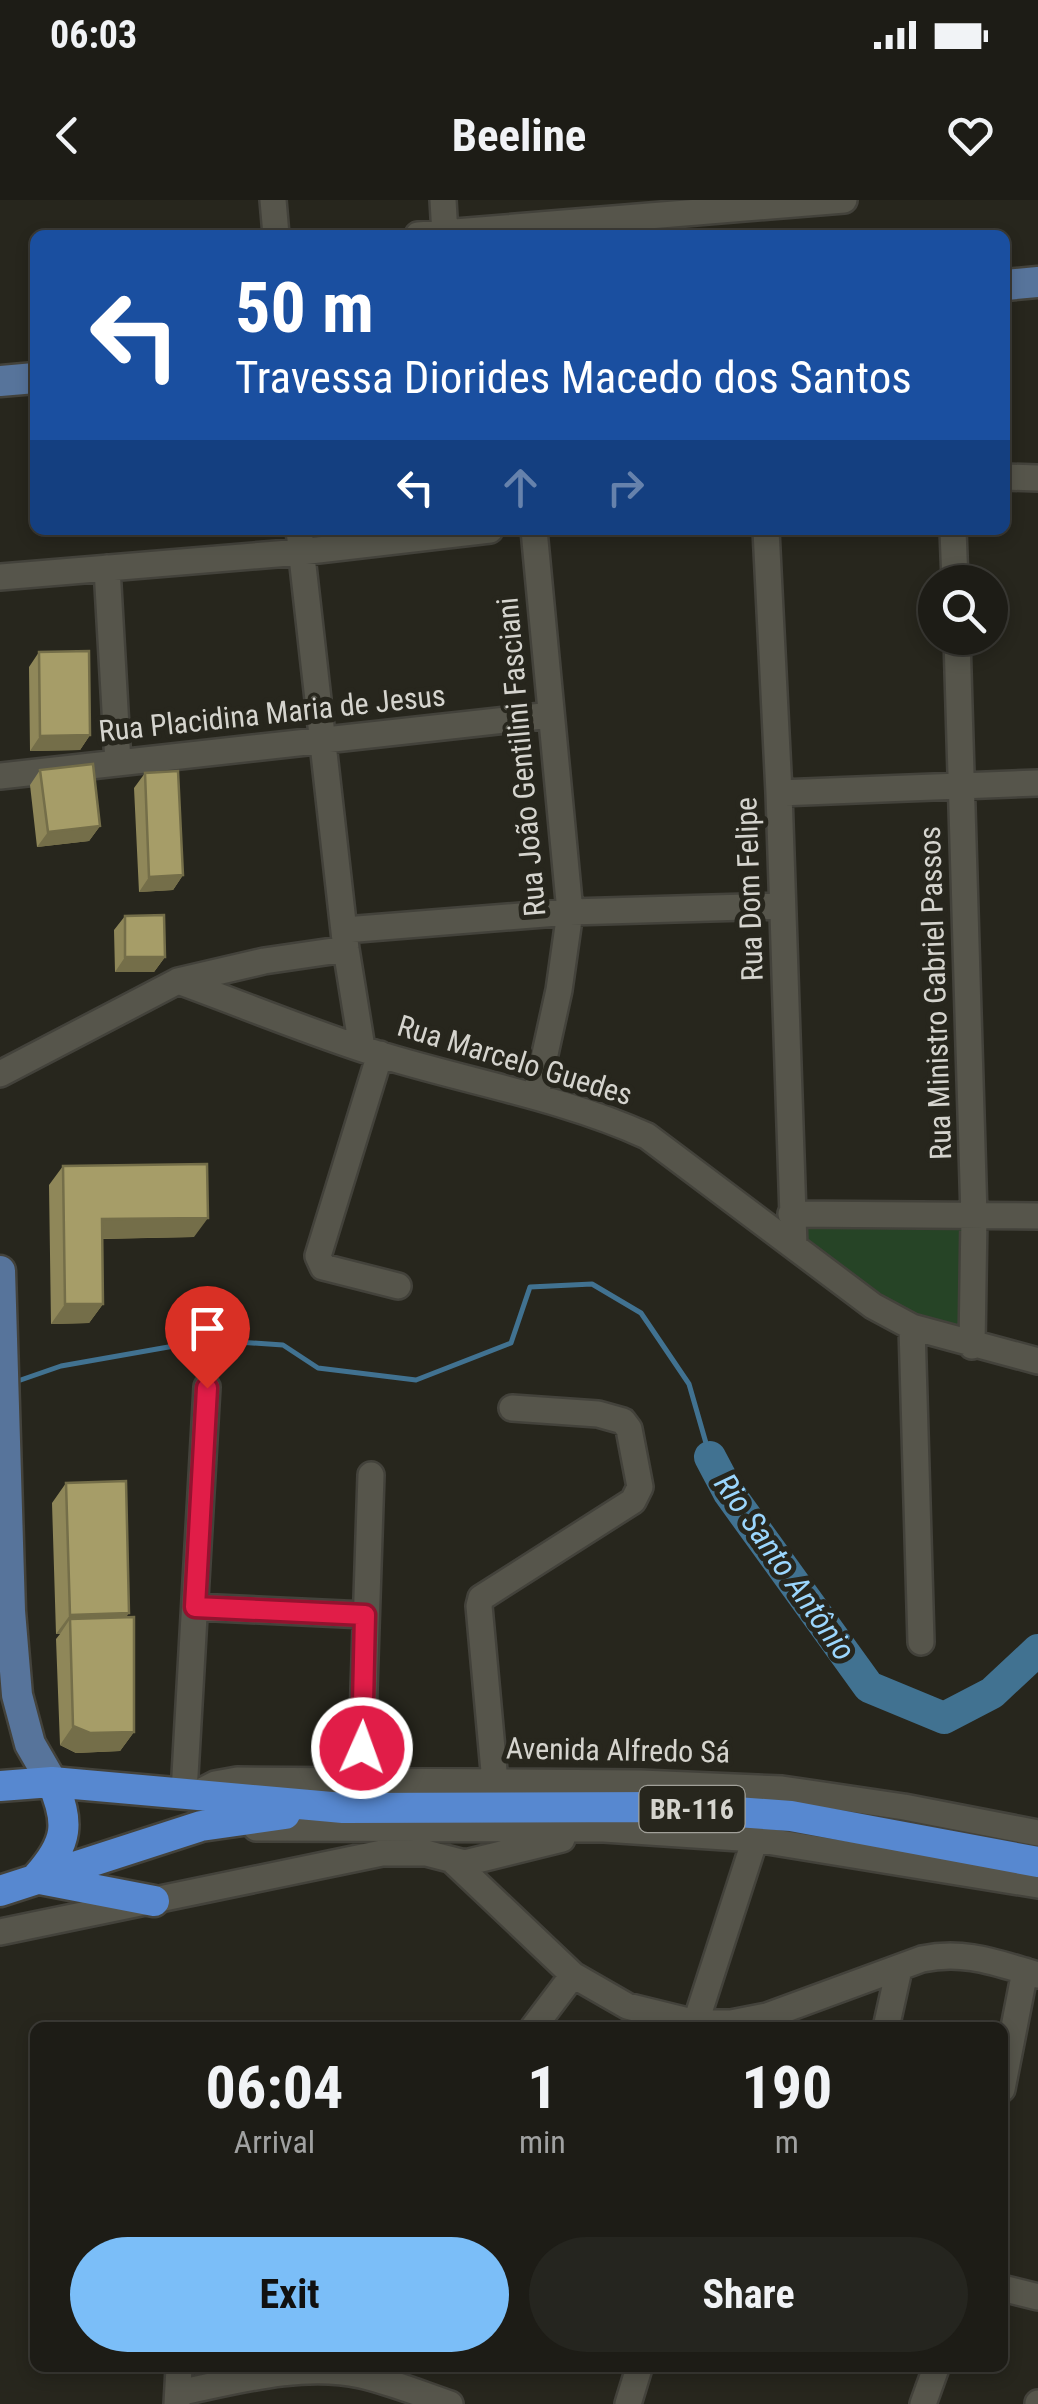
<!DOCTYPE html>
<html lang="en">
<head>
<meta charset="utf-8">
<style>
  :root { --surface:#1d1c16; --page:#25251f; --text:#f1f3f6; --muted:#a0a1a1; --line:#3b3a35; --accent:#7bbef8 }
  body { margin:0; font-family:"Roboto Condensed",sans-serif; background:var(--page); color:var(--text); height:100vh; display:flex; flex-direction:column; font-size:38px; white-space:nowrap }
  * { box-sizing:border-box; margin:0 }
  p { font-size:32px; color:var(--muted) }
  .icon { flex:none; width:55px; height:55px; fill:none; stroke:currentColor; stroke-width:2; stroke-linecap:round; stroke-linejoin:round }
  .map { position:relative; flex:1; overflow:hidden }
  .details { position:absolute; left:30px; top:1822px; width:978px; height:350px; display:flex; flex-direction:column; background:var(--surface); border-radius:15px; box-shadow:0 5px 15px #0003,0 0 0 2px var(--line) }
  .details>* { flex:none }
  .top-card { position:absolute; left:30px; top:30px; width:980px; height:305px; border-radius:15px; box-shadow:0 5px 15px #0003,0 0 0 2px var(--line); background:#1a4fa0; color:#fff; overflow:hidden }
  .buttons { position:absolute; left:918px; top:365px; display:grid; gap:20px }
  .buttons a { display:grid; place-items:center; width:90px; height:90px; border-radius:50%; background:var(--surface); box-shadow:0 5px 15px #0003,0 0 0 2px var(--line); font-size:50px }
  .pin { position:absolute; display:grid; place-items:center; width:85px; height:85px; color:#fff; margin:-102px -42px; border-radius:50% 50% 50% 0; rotate:-45deg; box-shadow:0 0 10px #0007 }
  .pin .icon { rotate:45deg }
  .me { position:absolute; width:110px; margin:-55px; rotate:2deg; stroke-linejoin:round; filter:drop-shadow(0 0 8px #0008) }
  .turn { display:flex; align-items:center; gap:35px; height:210px; padding:0 40px; font-size:45px }
  .turn .icon { width:130px; height:130px; stroke-width:2.5 }
  .turn b { display:block; font-size:70px; line-height:85px }
  .lanes { display:flex; align-items:center; height:95px; padding:0 40px; background:#0003; justify-content:center; gap:50px; direction:ltr }
  .lanes .off { opacity:.35 }
  .eta { display:flex; justify-content:space-evenly; align-items:center; height:170px; text-align:center }
  .eta b { font-size:60px; font-weight:700; line-height:70px }
  .action { display:flex; gap:20px; margin-top:auto; padding:20px 40px }
  .action a { flex:1; height:115px; border-radius:60px; background:var(--accent); color:#111; font-size:40px; font-weight:700; line-height:115px; text-align:center }
  .action a+a { background:var(--page); color:var(--text) }
  .status { display:flex; justify-content:space-between; align-items:center; height:70px; padding:0 50px; background:var(--surface); direction:ltr }
  .status svg { height:28px; fill:currentColor }
  header { display:flex; justify-content:space-between; align-items:center; height:130px; padding:0 40px; background:var(--surface); font-size:45px; font-weight:700 }
  .map>svg:first-child { display:block }
  .green { fill:#264426 }
  .lines { fill:none; stroke-linecap:round; stroke-linejoin:round }
  .stream { stroke:#417291; stroke-width:5 }
  .river { stroke:#417291; stroke-width:32 }
  .minor-casing { stroke:#43423b; stroke-width:30 }
  .major-casing { stroke:#43423b; stroke-width:35 }
  .highway-casing { stroke:#43423b; stroke-width:35 }
  .minor { stroke:#56554b; stroke-width:25 }
  .major { stroke:#57749b; stroke-width:30 }
  .highway { stroke:#5788d0; stroke-width:30 }
  .wall { fill:#8f8759 }
  .shaded-wall { fill:#746e49 }
  .building { fill:#a69d68; stroke:#746e49; stroke-width:2.5 }
  .route-casing { stroke:#92132f; stroke-width:25 }
  .route { stroke:#e11d48; stroke-width:18 }
  .labels { text-anchor:middle; dominant-baseline:central; stroke-width:10; stroke-linejoin:round; paint-order:stroke }
  .shield { fill:#27261d; stroke:#a1a099; stroke-width:2.5 }
  .shield-label { font-size:28px; font-weight:bold; fill:#d5d4ce }
  .street-label { font-size:30px; fill:#d5d4ce; stroke:#27261d }
  .water-label { font-size:32px; font-style:italic; fill:#9bd6fd; stroke:#27261d }
</style>
</head>
<body>
<div class="status"><b>06:03</b><svg viewBox="0 0 49 12"><path d="M0 12V9h3v3zM5 12V6h3v6zM10 12V3h3v9zM15 12V0h3v12zM26 1h20v11H26zM47 4h2v5h-2z"/></svg></div>
<header><svg class="icon" aria-label="back" viewBox="0 0 24 24"><path d="M15 5l-7 7 7 7"/></svg>Beeline<svg class="icon" aria-label="heart" viewBox="0 0 24 24"><path d="M12 20l-8-8c-3-5 5-10 8-4 3-6 11-1 8 4z"/></svg></header>
<div class="map">
<svg width="1038" height="2204" viewBox="0 0 1038 2204">
  <rect width="100%" height="100%" fill="#27261d"/>
  <path class="green" d="M 804,1021 L 971,1021 L 970,1137 L 910,1123 L 804,1050 Z"/>
  <g class="lines">
    <path class="stream" d="M 12,1183 L 61,1166 L 208,1140 L 283,1145 L 318,1168 L 416,1180 L 511,1143 L 530,1087 L 592,1084 L 641,1113 L 689,1184 L 710,1257"/>
    <path class="river" d="M 710,1257 L 729,1293 L 869,1487 L 944,1518 L 992,1493 L 1038,1450"/>
    <defs>
      <path id="minor" d="M 273,0 L 276,35
        M 443,0 L 445,35
        M 418,35 L 844,0
        M 1005,277 L 1038,278
        M 299,330 L 346,749 L 362,848
        M 534,330 L 570,712 L 559,790 L 536,895
        M 766,330 L 779,593 L 794,1046
        M 953,330 L 955,382
        M 107,368 L 118,563
        M 0,377 L 301,352 L 490,330
        M 957,438 L 974,1016 L 972,1146
        M 0,576 L 551,515
        M 779,593 L 1038,583
        M 345,730 L 570,712 L 781,706
        M 178,781 L 264,761 L 346,749
        M 380,854 L 318,1056 L 323,1067 L 398,1086
        M 0,874 L 178,781 C 244,805 311,833 378,854 C 468,882 561,897 647,936 L 873,1106 L 912,1127 L 1038,1161
        M 791,1014 L 1038,1016
        M 912,1127 L 921,1442
        M 195,1407 L 365,1415
        M 361,1581 L 371,1275
        M 495,1582 L 479,1406 L 481,1398 L 633,1301 L 640,1287 L 629,1229 L 623,1221 L 598,1214 L 512,1208
        M 184,1593 L 207,1187
        M 196,1594 L 215,1584 L 237,1580 L 641,1583 L 782,1589 L 904,1607 L 1038,1633
        M 256,1628 L 604,1629 L 755,1639 L 1038,1685
        M 454,1662 L 573,1775 L 627,1806 L 696,1823 L 731,1823 L 767,1816 L 922,1759 C 965,1750 996,1763 1038,1775
        M 0,1732 L 382,1653 L 426,1653 L 465,1663 L 562,1639
        M 533,1828 L 573,1775
        M 694,1828 L 755,1639
        M 886,1828 L 899,1769
        M 1002,1889 L 1025,1771
        M 1002,2088 L 1038,2097
        M 178,2193 C 236,2181 302,2162 361,2175 C 391,2182 421,2194 450,2204
        M 177,2204 L 179,2168
        M 628,2204 L 639,2168
        M 923,2204 L 936,2168
        M 1038,2204 L 1038,2203"/>
      <path id="major" d="M 1005,85 L 1038,82
        M 0,181 L 35,178
        M 0,1071 L 10,1411 L 17,1495 L 30,1544 L 52,1582"/>
      <path id="highway" d="M 0,1586 L 52,1582 L 343,1608 L 668,1607 L 791,1616 L 1038,1662
        M 38,1676 C 68,1642 70,1623 52,1582
        M 40,1679 L 154,1701
        M 0,1691 L 201,1626 L 285,1614"/>
    </defs>
    <use href="#minor" class="minor-casing"/>
    <use href="#major" class="major-casing"/>
    <use href="#highway" class="highway-casing"/>
    <use href="#minor" class="minor"/>
    <use href="#major" class="major"/>
    <use href="#highway" class="highway"/>
  </g>
  <path class="wall" d="M 39,452 L 90,535 L 80,550 L 30,551 L 29,467 Z
    M 40,570 L 100,626 L 89,641 L 37,647 L 30,585 Z
    M 145,573 L 183,675 L 173,690 L 139,692 L 134,588 Z
    M 125,716 L 165,757 L 154,772 L 115,772 L 114,730 Z
    M 63,966 L 194,1037 L 102,1039 L 103,1104 L 89,1123 L 51,1124 L 49,985 Z
    M 66,1283 L 127,1417 L 134,1532 L 120,1551 L 76,1553 L 60,1545 L 56,1439 L 60,1434 L 56,1434 L 52,1303 Z"/>
  <path class="shaded-wall" d="M 90,535 L 80,550 L 30,551 L 40,536 Z
    M 100,626 L 89,641 L 37,647 L 48,632 Z
    M 183,675 L 173,690 L 139,692 L 149,677 Z
    M 125,757 L 165,757 L 154,772 L 115,772 Z
    M 208,1018 L 194,1037 L 88,1039 L 102,1019 Z
    M 65,1104 L 103,1104 L 89,1123 L 51,1124 Z
    M 129,1413 L 116,1433 L 70,1419 L 60,1434 L 56,1434 L 70,1415 Z
    M 73,1526 L 134,1532 L 120,1551 L 76,1553 L 60,1545 Z"/>
  <path class="building" d="M 89,451 L 90,535 L 40,536 L 39,452 Z
    M 93,564 L 100,626 L 48,632 L 40,570 Z
    M 178,571 L 183,675 L 149,677 L 145,573 Z
    M 164,715 L 165,757 L 125,757 L 125,716 Z
    M 207,964 L 208,1018 L 102,1019 L 103,1104 L 65,1104 L 63,966 Z
    M 126,1281 L 129,1413 L 70,1415 L 66,1283 Z
    M 134,1417 L 134,1532 L 90,1533 L 73,1526 L 70,1419 Z"/>
  <g class="lines">
    <defs>
      <path id="route" d="M 207,1188 L 195,1407 L 365,1415 L 362,1548"/>
    </defs>
    <use href="#route" class="route-casing"/>
    <use href="#route" class="route"/>
  </g>
  <g class="labels">
    <rect class="shield" x="639.5" y="1586" width="105" height="46" rx="8"/>
    <g class="shield-label">
      <text x="692" y="1609">BR-116</text>
    </g>
    <g class="street-label">
      <text transform="translate(272 513) rotate(-6)">Rua Placidina Maria de Jesus</text>
      <text transform="translate(521 557) rotate(-95)">Rua João Gentilini Fasciani</text>
      <text transform="translate(749 689) rotate(-92)">Rua Dom Felipe</text>
      <text transform="translate(935 793) rotate(-92)">Rua Ministro Gabriel Passos</text>
      <text transform="translate(515 860) rotate(17)">Rua Marcelo Guedes</text>
      <text transform="translate(618 1550) rotate(1)">Avenida Alfredo Sá</text>
    </g>
    <g class="water-label">
      <text transform="translate(785 1367) rotate(55)">Rio Santo Antônio</text>
    </g>
  </g>
</svg>
<div class="buttons">
<a><svg class="icon" aria-label="search" viewBox="0 0 24 24"><circle cx="10" cy="10" r="6"/><path d="M15 15l6 6"/></svg></a>
</div>
<div class="pin" style="left:207px;top:1188px;background:#d93025"><svg class="icon" aria-label="arrive" viewBox="0 0 24 24"><path d="M6 21V4h12l-3 4 3 4H6"/></svg></div>
<svg class="me" style="left:362px;top:1548px" viewBox="-20 -20 40 40"><circle r="17" fill="#e11d48" stroke="#fff" stroke-width="3"/><path d="M0-11L8 9 0 5-8 9z" fill="#fff"/></svg>
<div class="top-card">
<div class="turn"><svg class="icon" aria-label="left" viewBox="0 0 24 24"><path d="M17 20v-9H6M10 6l-5 5 5 5"/></svg><div><b>50 m</b>Travessa Diorides Macedo dos Santos</div></div>
<div class="lanes"><svg class="icon" aria-label="left" viewBox="0 0 24 24"><path d="M17 20v-9H6M10 6l-5 5 5 5"/></svg><svg class="icon off" aria-label="ahead" viewBox="0 0 24 24"><path d="M12 20V5M6 11l6-6 6 6"/></svg><svg class="icon off" aria-label="right" viewBox="0 0 24 24"><path d="M7 20v-9h11M14 6l5 5-5 5"/></svg></div>
</div>
<section class="details">
<div class="eta">
<div><b>06:04</b><p>Arrival</p></div>
<div><b>1</b><p>min</p></div>
<div><b>190</b><p>m</p></div>
</div>
<div class="action"><a>Exit</a><a>Share</a></div>
</section>
</div>
</body>
</html>
